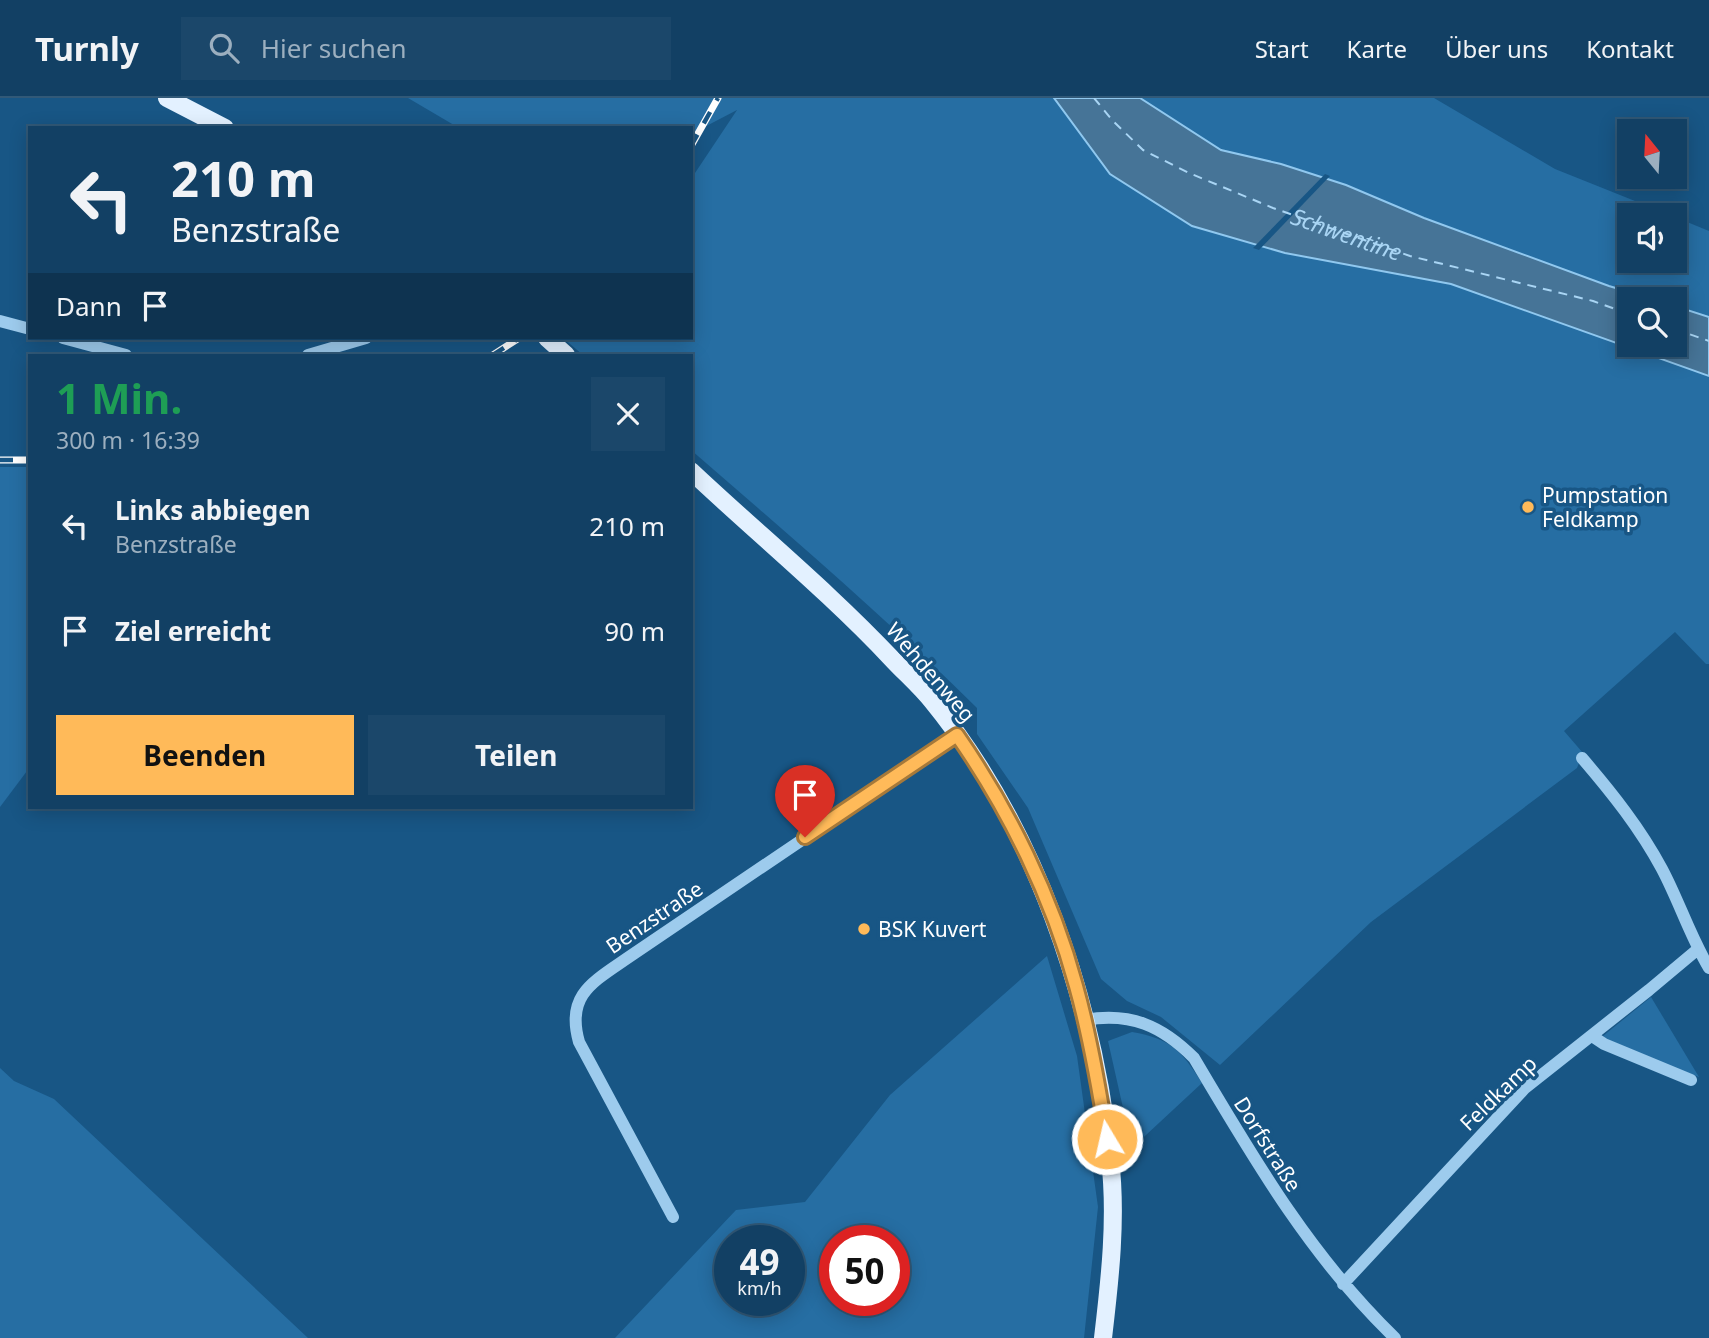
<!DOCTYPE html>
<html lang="de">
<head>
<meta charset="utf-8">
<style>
  :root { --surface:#124064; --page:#1b476a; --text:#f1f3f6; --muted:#9cafbf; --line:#315978; --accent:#ffba59 }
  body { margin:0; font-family:"Noto Sans",sans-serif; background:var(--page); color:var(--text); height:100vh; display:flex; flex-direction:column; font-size:26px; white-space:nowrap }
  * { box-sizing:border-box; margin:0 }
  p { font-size:23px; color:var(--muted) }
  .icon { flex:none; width:38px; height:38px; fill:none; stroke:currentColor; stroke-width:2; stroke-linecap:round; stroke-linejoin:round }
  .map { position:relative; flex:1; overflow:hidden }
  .details { position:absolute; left:28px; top:256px; width:665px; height:455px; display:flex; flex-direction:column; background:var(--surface); border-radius:0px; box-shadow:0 4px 18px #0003,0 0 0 2px var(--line) }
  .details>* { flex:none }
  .guide { position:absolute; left:28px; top:28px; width:665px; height:214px; border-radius:0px; box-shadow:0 4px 18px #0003,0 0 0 2px var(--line); background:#124064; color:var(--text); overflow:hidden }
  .needle { width:46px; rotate:342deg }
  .fabs { position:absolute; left:1617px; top:21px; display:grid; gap:14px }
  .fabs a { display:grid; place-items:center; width:70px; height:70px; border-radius:0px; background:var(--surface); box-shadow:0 4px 18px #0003,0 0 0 2px var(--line); font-size:35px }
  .speed { position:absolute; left:714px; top:1127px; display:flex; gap:14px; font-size:35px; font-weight:700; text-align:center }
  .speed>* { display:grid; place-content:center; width:91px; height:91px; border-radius:50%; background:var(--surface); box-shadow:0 4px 18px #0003,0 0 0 2px var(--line); line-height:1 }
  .speed small { font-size:18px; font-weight:400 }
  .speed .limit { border:10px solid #d22; background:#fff; color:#111 }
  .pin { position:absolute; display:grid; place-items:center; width:60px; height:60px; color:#fff; margin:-72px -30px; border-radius:50% 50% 50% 0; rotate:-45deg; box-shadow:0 0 7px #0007 }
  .pin .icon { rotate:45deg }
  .me { position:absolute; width:77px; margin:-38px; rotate:351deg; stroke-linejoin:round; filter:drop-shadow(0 0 5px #0008) }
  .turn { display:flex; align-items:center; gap:24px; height:147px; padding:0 28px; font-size:32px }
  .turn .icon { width:91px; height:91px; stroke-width:2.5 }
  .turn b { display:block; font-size:49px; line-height:60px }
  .then { display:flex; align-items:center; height:66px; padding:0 28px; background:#0003; gap:14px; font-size:26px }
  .round { display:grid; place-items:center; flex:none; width:74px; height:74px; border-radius:0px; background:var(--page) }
  .overview { display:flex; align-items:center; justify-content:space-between; height:119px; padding:0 28px }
  h1 { font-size:42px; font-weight:700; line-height:52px; color:#1e9e55 }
  .button { display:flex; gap:14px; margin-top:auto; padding:14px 28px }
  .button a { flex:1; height:80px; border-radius:0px; background:var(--accent); color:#111; font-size:28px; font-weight:700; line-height:80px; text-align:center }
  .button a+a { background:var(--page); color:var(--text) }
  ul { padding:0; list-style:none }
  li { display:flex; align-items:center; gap:21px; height:105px; padding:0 28px }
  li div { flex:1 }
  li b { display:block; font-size:26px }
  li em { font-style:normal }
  header { display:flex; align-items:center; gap:42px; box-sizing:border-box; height:98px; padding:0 35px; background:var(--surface); border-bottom:2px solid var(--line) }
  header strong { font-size:33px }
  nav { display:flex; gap:38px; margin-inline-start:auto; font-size:24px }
  .search { width:490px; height:63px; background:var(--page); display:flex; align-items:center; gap:18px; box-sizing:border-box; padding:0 24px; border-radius:0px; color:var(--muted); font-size:26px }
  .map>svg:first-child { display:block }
  .green { fill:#266ea3; fill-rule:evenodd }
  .water { fill:#467497; stroke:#90c8ef; stroke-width:2 }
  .pier { fill:#185685 }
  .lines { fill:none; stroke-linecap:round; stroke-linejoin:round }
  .ferry { stroke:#a9d5f4; stroke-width:2; stroke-dasharray:9 7; stroke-linecap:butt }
  .minor { stroke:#9dcbed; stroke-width:12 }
  .major { stroke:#e3f1ff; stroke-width:18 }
  .rail-casing { stroke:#fff; stroke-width:7 }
  .rail { stroke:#185685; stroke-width:4.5; stroke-dasharray:13; stroke-linecap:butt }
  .route-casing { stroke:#a6793a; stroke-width:18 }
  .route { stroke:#ffba59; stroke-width:12 }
  .poi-dot { fill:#ffba59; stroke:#185685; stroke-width:2.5 }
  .labels { text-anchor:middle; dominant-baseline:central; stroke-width:7; stroke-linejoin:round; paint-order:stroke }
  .poi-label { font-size:21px; fill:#fff; stroke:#185685; text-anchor:start }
  .street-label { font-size:21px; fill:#fff; stroke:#185685 }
  .water-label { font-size:23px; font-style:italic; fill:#a9d5f4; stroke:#185685 }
</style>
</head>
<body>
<header>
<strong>Turnly</strong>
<div class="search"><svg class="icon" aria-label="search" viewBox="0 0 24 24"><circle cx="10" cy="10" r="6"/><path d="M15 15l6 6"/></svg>Hier suchen</div>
<nav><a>Start</a><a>Karte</a><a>Über uns</a><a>Kontakt</a></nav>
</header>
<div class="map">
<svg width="1709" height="1240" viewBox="0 0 1709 1240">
  <rect width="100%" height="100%" fill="#185685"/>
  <path class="green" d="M 408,0 L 1054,0 L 1110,76 L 1285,155 L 1451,186 L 1709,278 L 1709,566 L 1706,566 L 1675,534 L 1564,633 L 1583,655 L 1577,670 L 1371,824 L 1220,967 L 1161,919 L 1127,903 L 1101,881 L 1028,710 L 977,636 L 977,610 C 886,520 788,436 691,352 L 691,257 L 583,257 L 563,240 L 691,240 L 691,81 L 737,12 L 691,36 L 691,30 L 459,30 Z
    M 1140,0 L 1434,0 L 1555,71 L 1670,117 L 1629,117 L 1629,163 L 1675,163 L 1675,119 L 1709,133 L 1709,219 L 1675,208 L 1675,201 L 1652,201 L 1609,188 L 1424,120 L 1346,87 L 1281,66 L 1221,52 Z
    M 0,369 L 30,369 L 30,669 L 0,709 Z
    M 1047,858 L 1077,958 L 1098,1109 L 1084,1240 L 615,1240 L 736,1112 L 805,1104 L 890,997 ZM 730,1143 L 789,1143 L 789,1202 L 730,1202 ZM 835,1143 L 894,1143 L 894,1202 L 835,1202 Z
    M 1651,899 L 1699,979 L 1608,945 L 1603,938 Z
    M 1132,934 C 1171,941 1181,952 1202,985 L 1132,1050 L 1108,943 Z
    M 0,970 L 14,983 L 54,1001 L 308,1240 L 0,1240 Z"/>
  <path class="water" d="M 1054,0 L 1140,0 L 1221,52 L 1281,66 L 1346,87 L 1424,120 L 1609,188 L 1652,201 L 1629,201 L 1629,247 L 1675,247 L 1675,208 L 1709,219 L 1709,278 L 1451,186 L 1285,155 L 1192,128 L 1110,76 Z"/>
  <path class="pier" d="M 1325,76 L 1330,78 L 1259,152 L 1253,150 Z"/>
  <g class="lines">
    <g class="ferry">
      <path id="s1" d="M 1094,0 L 1113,23 L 1143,52 L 1189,75 L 1273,110 L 1410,158 L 1593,203 L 1629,216"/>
      <path d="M 1675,231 L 1709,243"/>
    </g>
    <path class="minor" d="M 0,223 L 30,231
      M 63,240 L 126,257
      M 308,257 L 366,240
      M 1582,660 C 1612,695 1640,730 1662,771 C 1679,803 1690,838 1709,870
      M 1085,922 C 1131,914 1162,928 1194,960 C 1254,1061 1310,1158 1395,1240
      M 1592,938 L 1604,946 L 1691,982
      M 673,1119 L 579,944 C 566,898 591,885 626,861 L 957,637
      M 1343,1186 L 1525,990 L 1649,892 L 1698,851"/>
    <path class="major" d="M 167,0 L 225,30
      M 547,240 L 566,257
      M 691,373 C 758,436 829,494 892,561 C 905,575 920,588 932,603 C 1035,729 1093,901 1110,1061 C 1117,1119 1110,1181 1103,1240"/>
    <defs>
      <path id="rail" d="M 691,48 L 718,0
        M 493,257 L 519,240
        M 0,362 L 30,362"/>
    </defs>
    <use href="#rail" class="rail-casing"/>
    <use href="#rail" class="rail"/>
  </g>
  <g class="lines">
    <defs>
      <path id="route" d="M 805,739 L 957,637 C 1009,712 1052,799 1076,888 C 1090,938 1099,990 1107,1041"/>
    </defs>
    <use href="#route" class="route-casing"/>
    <use href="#route" class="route"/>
  </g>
  <g class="poi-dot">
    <circle cx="1528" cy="409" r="7"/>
    <circle cx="864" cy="831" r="7"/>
  </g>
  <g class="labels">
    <g class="poi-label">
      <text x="1542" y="397">Pumpstation<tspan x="1542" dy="24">Feldkamp</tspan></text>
      <text x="878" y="831">BSK Kuvert</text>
    </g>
    <g class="street-label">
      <text transform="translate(931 574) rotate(49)">Wehdenweg</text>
      <text transform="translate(654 819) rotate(-34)">Benzstraße</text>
      <text transform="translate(1498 995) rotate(-44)">Feldkamp</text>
      <text transform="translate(1268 1046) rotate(58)">Dorfstraße</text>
    </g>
    <g class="water-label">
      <text stroke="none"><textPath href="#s1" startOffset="292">Schwentine</textPath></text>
    </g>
  </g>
</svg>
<div class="fabs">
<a><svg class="needle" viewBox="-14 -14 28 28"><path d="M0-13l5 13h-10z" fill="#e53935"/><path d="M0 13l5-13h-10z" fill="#9cafbf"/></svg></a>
<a><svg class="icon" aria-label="sound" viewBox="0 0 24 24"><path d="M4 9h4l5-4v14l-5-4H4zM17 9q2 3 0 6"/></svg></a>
<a><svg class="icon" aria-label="search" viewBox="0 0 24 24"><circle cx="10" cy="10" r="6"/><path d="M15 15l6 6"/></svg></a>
</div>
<div class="speed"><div>49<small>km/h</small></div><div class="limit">50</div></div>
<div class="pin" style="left:805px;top:739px;background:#d93025"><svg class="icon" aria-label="arrive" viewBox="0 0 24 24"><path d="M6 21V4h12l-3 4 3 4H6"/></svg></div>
<svg class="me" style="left:1107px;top:1041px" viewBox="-20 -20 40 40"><circle r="17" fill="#ffba59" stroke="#fff" stroke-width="3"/><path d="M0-11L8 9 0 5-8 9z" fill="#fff"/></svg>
<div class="guide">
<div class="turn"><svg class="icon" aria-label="left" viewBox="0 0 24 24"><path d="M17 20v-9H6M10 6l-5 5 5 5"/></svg><div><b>210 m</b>Benzstraße</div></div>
<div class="then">Dann<svg class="icon" aria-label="arrive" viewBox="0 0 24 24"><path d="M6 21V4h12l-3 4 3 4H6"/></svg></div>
</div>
<section class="details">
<div class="overview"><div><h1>1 Min.</h1><p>300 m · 16:39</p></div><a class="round"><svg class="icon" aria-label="close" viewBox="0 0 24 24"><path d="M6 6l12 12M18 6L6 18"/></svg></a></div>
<ul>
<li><svg class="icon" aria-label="left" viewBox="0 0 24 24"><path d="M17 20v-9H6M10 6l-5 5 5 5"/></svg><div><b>Links abbiegen</b><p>Benzstraße</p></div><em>210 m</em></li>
<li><svg class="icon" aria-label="arrive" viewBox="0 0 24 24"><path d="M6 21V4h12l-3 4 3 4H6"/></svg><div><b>Ziel erreicht</b></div><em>90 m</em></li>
</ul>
<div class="button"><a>Beenden</a><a>Teilen</a></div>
</section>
</div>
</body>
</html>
